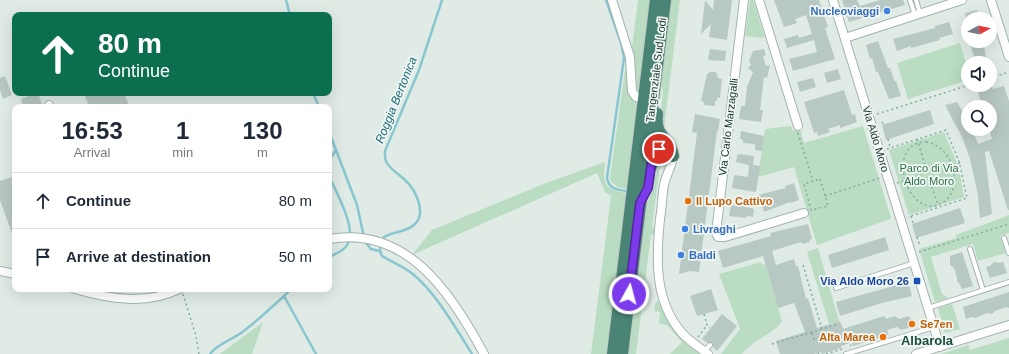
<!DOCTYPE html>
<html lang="en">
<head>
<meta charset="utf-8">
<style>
  :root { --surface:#fff; --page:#f6f6f7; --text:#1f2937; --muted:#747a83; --line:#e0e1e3 }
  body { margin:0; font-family:Arial,sans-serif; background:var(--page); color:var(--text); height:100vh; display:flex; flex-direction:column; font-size:15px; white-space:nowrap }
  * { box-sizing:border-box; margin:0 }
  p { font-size:13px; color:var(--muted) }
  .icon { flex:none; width:22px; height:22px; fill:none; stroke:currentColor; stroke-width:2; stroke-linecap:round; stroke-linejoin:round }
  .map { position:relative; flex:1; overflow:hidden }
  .panel { position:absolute; left:12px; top:104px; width:320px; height:188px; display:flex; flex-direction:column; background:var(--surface); border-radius:8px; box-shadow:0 4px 16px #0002 }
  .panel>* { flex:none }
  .hud { position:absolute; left:12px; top:12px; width:320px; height:84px; border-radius:8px; box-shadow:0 4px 16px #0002; background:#0b6e4f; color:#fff; overflow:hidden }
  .needle { width:26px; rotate:82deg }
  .fabs { position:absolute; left:961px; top:12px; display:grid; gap:8px }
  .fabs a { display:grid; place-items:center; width:36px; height:36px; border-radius:50%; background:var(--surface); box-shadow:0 4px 16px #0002; font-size:20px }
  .pin { position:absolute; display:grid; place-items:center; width:34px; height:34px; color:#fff; margin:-17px; border:2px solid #fff; border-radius:50%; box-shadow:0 1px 4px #0007 }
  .me { position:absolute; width:44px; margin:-22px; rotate:7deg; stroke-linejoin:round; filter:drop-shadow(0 0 3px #0008) }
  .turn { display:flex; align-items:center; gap:14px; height:84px; padding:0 20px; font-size:18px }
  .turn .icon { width:52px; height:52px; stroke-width:2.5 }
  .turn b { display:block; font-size:28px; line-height:34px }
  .eta { display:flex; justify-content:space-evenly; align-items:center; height:68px; text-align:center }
  .eta b { font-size:24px; font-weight:800; line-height:28px }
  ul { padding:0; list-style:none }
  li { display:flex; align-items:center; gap:12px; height:56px; padding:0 20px; border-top:1px solid var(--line) }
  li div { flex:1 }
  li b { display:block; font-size:15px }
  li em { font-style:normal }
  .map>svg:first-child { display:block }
  .green { fill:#b9dcc2 }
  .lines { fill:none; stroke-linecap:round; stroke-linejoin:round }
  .stream { stroke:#88c6d0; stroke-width:2.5 }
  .building { fill:#b8c8c2 }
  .service-casing { stroke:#a3b3ad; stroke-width:6 }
  .minor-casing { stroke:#a3b3ad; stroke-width:10 }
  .trunk-casing { stroke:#c1c8c6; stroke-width:14 }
  .path { stroke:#81ae9f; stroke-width:1.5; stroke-dasharray:2 3; stroke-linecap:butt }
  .service { stroke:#fff; stroke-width:4 }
  .minor { stroke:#fff; stroke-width:8 }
  .trunk { stroke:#498475; stroke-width:12 }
  .route-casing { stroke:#51269a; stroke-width:10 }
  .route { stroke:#7c3aed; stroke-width:7 }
  .shop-dot { fill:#3f7fe0; stroke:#f0f7f4; stroke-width:1.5 }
  .food-dot { fill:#e8710a; stroke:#f0f7f4; stroke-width:1.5 }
  .transit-dot { fill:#1a4fb4; stroke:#f0f7f4; stroke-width:1.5 }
  .labels { text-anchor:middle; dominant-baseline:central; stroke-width:3.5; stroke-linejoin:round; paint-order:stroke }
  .shop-label { font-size:11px; font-weight:bold; fill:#366cbe; stroke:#f0f7f4; text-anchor:start }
  .street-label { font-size:11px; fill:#213b34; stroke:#f0f7f4 }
  .park-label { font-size:11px; fill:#2c7146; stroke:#f0f7f4 }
  .food-label { font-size:11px; font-weight:bold; fill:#c56008; stroke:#f0f7f4; text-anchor:start }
  .transit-label { font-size:11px; font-weight:bold; fill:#164399; stroke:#f0f7f4; text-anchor:end }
  .water-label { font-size:12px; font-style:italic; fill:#1c6876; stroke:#f0f7f4 }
  .quarter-label { font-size:13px; font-weight:bold; fill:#1d4d40; stroke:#f0f7f4 }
</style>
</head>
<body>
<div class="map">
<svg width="1009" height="354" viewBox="0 0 1009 354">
  <rect width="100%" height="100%" fill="#e0ebe6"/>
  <path class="green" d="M 638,0 L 651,0 L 628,188 L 619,188 L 611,182 L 610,178 L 627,55 L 630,48 L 632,48 Z
    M 669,0 L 680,0 L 664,128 L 660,119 L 663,91 L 660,78 Z
    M 750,0 L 753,0 L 765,38 L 745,36 Z
    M 960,43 L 968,69 L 968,80 L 908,99 L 897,63 Z
    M 791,126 L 793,131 L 800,129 L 804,143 L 863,126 L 891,218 L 890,219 L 817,245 L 794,167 L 758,177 L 765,129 Z
    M 944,132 L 959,168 L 964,197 L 909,215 L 889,150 Z
    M 662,152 L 669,158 L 661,157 L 652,227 L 658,227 L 657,235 L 651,235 L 636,354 L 628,354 L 646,206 L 651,193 L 655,157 Z
    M 605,162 C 602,183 605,190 626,193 L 608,354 L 591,354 L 611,196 L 605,192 L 597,173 L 412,255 L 432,230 L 546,183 Z
    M 1009,215 L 1009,233 L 1000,236 L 1006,253 L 978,261 L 973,244 L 931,257 L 942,294 L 949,298 L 935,302 L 919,249 L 956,238 L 956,235 Z
    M 818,248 L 839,321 L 829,324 L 807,252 Z
    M 761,262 L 762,265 L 765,264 L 782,321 C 773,335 754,339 742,354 L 721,354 L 740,329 L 719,274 Z
    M 656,301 L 658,301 C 669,326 680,338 701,354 L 670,354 L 682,342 L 667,325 L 659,324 L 660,312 L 654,311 Z
    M 952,304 L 960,329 L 945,333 L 938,308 Z
    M 263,322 L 252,354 L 220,354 Z
    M 1009,338 L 1009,354 L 941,354 L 968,345 L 970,350 Z"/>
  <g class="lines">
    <path class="stream" d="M 286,0 L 290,15
      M 442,0 L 419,70 L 385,151 C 385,156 384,159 387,163 C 391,170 399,174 405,180 C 415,189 427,212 415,224 C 406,233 393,231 384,237 C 381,245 378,249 382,256 C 392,262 405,267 414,275 C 436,293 457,330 472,354
      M 606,0 L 621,43 L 624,58 L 607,178 C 609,189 617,190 627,191
      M 313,93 L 319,107
      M 329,132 L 336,150 L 329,161
      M 336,150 L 357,205 L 364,237
      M 329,176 C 336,192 358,230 347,245 C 344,251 335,254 329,257
      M 365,242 L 371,249 L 379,251
      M 291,289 L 284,296 L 316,354
      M 210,354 C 217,344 231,340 241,333 C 256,322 270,309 284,296"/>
  </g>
  <path class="building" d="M 705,0 L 713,10 L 714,0 L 732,0 L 727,40 L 709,37 L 711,24 L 701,34 Z
    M 774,0 L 819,0 L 828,27 L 825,28 L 835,59 L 793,71 L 789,59 L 817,52 L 814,40 L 787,48 L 784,39 L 798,35 L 799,38 L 812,34 L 806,15 L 795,19 L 797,23 L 784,27 Z
    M 842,0 L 857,0 L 860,6 L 880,0 L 903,0 L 905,5 L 849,22 Z
    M 977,10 L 980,19 L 966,19 L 965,13 Z
    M 949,22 L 953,34 L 939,38 L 940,40 L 911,48 L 911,46 L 897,51 L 893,39 L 935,28 L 935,26 Z
    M 878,41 L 888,68 L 890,68 L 895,82 L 896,81 L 901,96 L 889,99 L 878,72 L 876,72 L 872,58 L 870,59 L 866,45 Z
    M 971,41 L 983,41 L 987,63 L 974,63 L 972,57 L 974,57 L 970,43 Z
    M 710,49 L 726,51 L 725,61 L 708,60 Z
    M 764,49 L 766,55 L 763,56 L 766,66 L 770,65 L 767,78 L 764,77 L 760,110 L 763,110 L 761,122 L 739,119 L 741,106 L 745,106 L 747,87 L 753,72 L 748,68 L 751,65 L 749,61 L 753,51 Z
    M 838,69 L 841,79 L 827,83 L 824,73 Z
    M 710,72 L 716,72 L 718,78 L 722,79 L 720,98 L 717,98 L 717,101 L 715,101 L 715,106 L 704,105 L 704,102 L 701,101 L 707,74 Z
    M 5,76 L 12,95 L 3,99 L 0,90 L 0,78 Z
    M 813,78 L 816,87 L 800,92 L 797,82 Z
    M 990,84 L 991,84 L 993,89 L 1004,86 L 1009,101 L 1009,210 L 1008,210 L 989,151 L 985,152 L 992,214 L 980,218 L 978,195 L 970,159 L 962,137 L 945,105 L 957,102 L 968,121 L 968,129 L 972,129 L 978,144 L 992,139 L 990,132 L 990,107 L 982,107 L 977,88 Z
    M 844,90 L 852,115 L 855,114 L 857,122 L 840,128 L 840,125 L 828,129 L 830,132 L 818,136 L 817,132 L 814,133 L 804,102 Z
    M 36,93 L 38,93 L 43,107 L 23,107 L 21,99 Z
    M 84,93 L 124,93 L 129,105 L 123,107 L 89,107 Z
    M 930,110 L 934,124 L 886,140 L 882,125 Z
    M 695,114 L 720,119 L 718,131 L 717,131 L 699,272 L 690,271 L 679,274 L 697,133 L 692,132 Z
    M 741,131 L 764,136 L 762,151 L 755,150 L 755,144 L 743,143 L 743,140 L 740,139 Z
    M 739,154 L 754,156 L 753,165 L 760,166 L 756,192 L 732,188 L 734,175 L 748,177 L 749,165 L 736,162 L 737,156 Z
    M 15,176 L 15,239 L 14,239 L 0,200 L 0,181 Z
    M 794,183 L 799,200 L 791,203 L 790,202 L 764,212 L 758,195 L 786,188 L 785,186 Z
    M 737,205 L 754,209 L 753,217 L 747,216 L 746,218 L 729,216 L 731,206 Z
    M 960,208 L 965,223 L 916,238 L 912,224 Z
    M 808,224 L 812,239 L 809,240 L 810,242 L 802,244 L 801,242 L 772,251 L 776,265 L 794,259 L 796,266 L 798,266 L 806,299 L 808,298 L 817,328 L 840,321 L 843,329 L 884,316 L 886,319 L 895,316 L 899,319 L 908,316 L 913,320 L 911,327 L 901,330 L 897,327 L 887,330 L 889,335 L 853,346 L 852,342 L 841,346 L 841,348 L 822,354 L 821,352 L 814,354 L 780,354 L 776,341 L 805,332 L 794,303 L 778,308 L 763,256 L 723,268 L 718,251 L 771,236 L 770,233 Z
    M 885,237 L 889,250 L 832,268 L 828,255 Z
    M 962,252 L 973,286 L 962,289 L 960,285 L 957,281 L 957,278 L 954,268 L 950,265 L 950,256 Z
    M 994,262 L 999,263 L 1003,262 L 1007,273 L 990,278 L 986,267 L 990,266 Z
    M 908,282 L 912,296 L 882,303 L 840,316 L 836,302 Z
    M 711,289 L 718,310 L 697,316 L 690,296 Z
    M 1009,292 L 1009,308 L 1006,307 L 995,311 L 992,314 L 987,313 L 975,318 L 971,317 L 966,319 L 963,307 Z
    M 722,314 L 737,326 L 717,351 L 713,347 L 712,342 L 707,343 L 702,339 Z"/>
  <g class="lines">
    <defs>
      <path id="service" d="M 910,0 L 915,15
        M 916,0 L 920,14
        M 1004,238 L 1009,253
        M 970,249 L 983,290
        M 836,288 L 914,263
        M 928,308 L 1009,282
        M 704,351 L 710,345
        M 846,354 L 934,327"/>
      <path id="minor" d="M 612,0 L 630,57 L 632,91 L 636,97 L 644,99
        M 744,0 L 716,233 L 718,237 L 725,237 L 804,213
        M 759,0 L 798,126
        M 833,0 L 940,347
        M 991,0 L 1009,57
        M 845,38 L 962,0
        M 49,105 L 50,107
        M 673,156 C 672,166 666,175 664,185 C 662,196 662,208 660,219 C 656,258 654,301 682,333 C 689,341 699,347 708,354
        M 329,239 C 407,225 452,294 484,354
        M 0,271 L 15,274
        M 75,289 C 109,299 147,305 179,289
        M 916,354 L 1009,325"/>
      <path id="trunk" d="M 657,114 C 654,137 669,137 673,156
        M 651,166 L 653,153 C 657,148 663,147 669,150 L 673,156
        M 613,354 L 656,0
        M 622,354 L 665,0"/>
    </defs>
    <use href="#service" class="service-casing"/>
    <use href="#minor" class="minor-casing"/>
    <use href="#trunk" class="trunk-casing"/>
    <path class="path" d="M 990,78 L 1009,72
      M 877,114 L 969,85
      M 882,122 L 883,124
      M 798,133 L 813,181
      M 888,139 L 890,147
      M 917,139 L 925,165
      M 926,142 C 950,145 965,182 946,200 C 912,230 880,143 926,142 Z
      M 887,149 L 946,130 L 959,161 L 967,198 L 908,217
      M 934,171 L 960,163
      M 820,179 L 828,206 L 811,210 L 804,184 Z
      M 930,182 L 938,205
      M 897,183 L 921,175
      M 825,196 L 880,178
      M 911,216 L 913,223
      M 917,237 L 920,246
      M 919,252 L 1009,224
      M 803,265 L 822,329
      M 183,294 L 196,336 L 199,354
      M 704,314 L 707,325 L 710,328
      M 812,333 L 815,342
      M 847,335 L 851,346
      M 698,337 L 707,325
      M 772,344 L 839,324
      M 818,353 L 819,354
      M 826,354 L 842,349"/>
    <use href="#service" class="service"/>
    <use href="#minor" class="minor"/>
    <use href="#trunk" class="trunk"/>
  </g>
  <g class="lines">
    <defs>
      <path id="route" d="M 629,294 L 640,203 L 648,188 L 653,153 L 659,149"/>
    </defs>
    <use href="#route" class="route-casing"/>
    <use href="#route" class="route"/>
  </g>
  <g class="shop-dot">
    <circle cx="887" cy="11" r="4"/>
    <circle cx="685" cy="229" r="4"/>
    <circle cx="681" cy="255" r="4"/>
  </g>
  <g class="food-dot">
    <circle cx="688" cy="201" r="4"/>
    <circle cx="912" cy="324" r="4"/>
    <circle cx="883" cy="337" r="4"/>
  </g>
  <rect class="transit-dot" x="913" y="277" width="8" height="8" rx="2"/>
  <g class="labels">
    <g class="shop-label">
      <text x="879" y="11" text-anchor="end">Nucleoviaggi</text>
      <text x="693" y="229">Livraghi</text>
      <text x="689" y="255">Baldi</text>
    </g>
    <g class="street-label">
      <text transform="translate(656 70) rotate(-83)">Tangenziale Sud Lodi</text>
      <text transform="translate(728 127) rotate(-83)">Via Carlo Marzagalli</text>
      <text transform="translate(876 139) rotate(73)">Via Aldo Moro</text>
    </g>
    <g class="park-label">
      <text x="929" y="168">Parco di Via<tspan x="929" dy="13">Aldo Moro</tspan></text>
    </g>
    <g class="food-label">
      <text x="696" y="201">Il Lupo Cattivo</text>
      <text x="920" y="324">Se7en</text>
      <text x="875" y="337" text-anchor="end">Alta Marea</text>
    </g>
    <g class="transit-label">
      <text x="909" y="281">Via Aldo Moro 26</text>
    </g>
    <g class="water-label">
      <text transform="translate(396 100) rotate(-68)">Roggia Bertonica</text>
    </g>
    <g class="quarter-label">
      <text x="927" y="340">Albarola</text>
    </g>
  </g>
</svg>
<div class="fabs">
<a><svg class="needle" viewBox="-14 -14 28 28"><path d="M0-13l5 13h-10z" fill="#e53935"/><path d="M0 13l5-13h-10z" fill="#747a83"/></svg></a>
<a><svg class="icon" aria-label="sound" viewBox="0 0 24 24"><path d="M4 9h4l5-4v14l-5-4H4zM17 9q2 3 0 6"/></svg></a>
<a><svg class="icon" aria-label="search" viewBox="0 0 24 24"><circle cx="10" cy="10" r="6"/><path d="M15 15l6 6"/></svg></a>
</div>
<div class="pin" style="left:659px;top:149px;background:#d93025"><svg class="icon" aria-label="arrive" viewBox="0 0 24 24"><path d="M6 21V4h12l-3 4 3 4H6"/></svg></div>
<svg class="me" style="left:629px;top:294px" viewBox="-20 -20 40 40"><circle r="17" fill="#7c3aed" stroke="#fff" stroke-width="3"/><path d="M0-11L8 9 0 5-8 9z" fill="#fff"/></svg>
<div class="hud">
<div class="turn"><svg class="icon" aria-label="ahead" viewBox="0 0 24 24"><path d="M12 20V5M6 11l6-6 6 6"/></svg><div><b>80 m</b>Continue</div></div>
</div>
<section class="panel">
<div class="eta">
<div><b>16:53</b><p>Arrival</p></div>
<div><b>1</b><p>min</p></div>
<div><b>130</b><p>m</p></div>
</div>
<ul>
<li><svg class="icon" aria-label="ahead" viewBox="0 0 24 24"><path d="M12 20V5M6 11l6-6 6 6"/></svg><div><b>Continue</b></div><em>80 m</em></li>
<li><svg class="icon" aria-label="arrive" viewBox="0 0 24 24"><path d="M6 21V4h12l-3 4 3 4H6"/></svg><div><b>Arrive at destination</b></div><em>50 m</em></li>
</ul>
</section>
</div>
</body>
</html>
